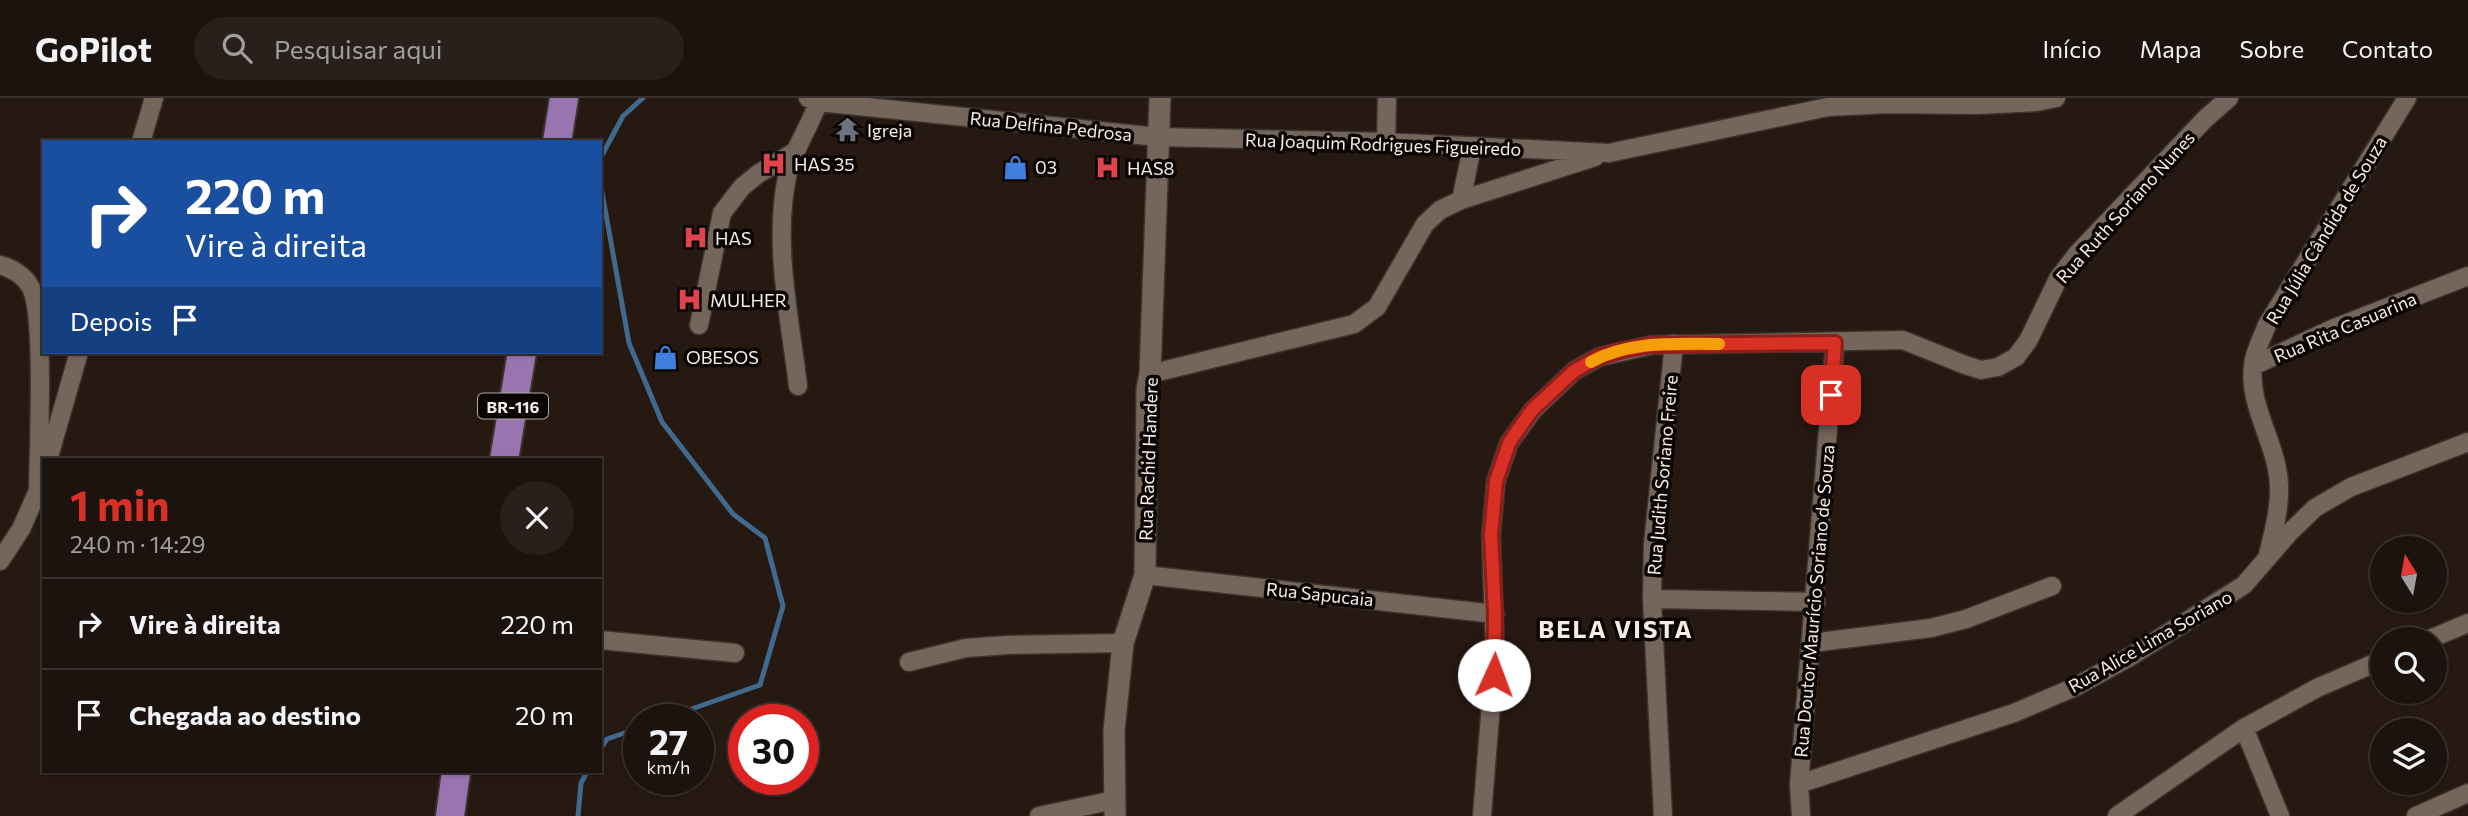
<!DOCTYPE html>
<html lang="pt">
<head>
<meta charset="utf-8">
<style>
  :root { --surface:#1c130e; --page:#29201c; --text:#f1f3f6; --muted:#a09e9e; --line:#3a322e; --accent:#d93025 }
  body { margin:0; font-family:Commissioner,sans-serif; background:var(--page); color:var(--text); height:100vh; display:flex; flex-direction:column; font-size:26px; white-space:nowrap }
  * { box-sizing:border-box; margin:0 }
  p { font-size:23px; color:var(--muted) }
  .icon { flex:none; width:38px; height:38px; fill:none; stroke:currentColor; stroke-width:2; stroke-linecap:round; stroke-linejoin:round }
  .map { position:relative; flex:1; overflow:hidden }
  .drawer { position:absolute; left:42px; top:360px; width:560px; height:315px; display:flex; flex-direction:column; background:var(--surface); border-radius:0px; box-shadow:0 2px 5px #0004,0 0 0 2px var(--line) }
  .drawer>* { flex:none }
  .hud { position:absolute; left:42px; top:42px; width:560px; height:214px; border-radius:0px; box-shadow:0 2px 5px #0004,0 0 0 2px var(--line); background:#1a4fa0; color:#fff; overflow:hidden }
  .needle { width:46px; rotate:349deg }
  .fabs { position:absolute; left:2370px; top:438px; display:grid; gap:14px }
  .fabs a { display:grid; place-items:center; width:77px; height:77px; border-radius:50%; background:var(--surface); box-shadow:0 2px 5px #0004,0 0 0 2px var(--line); font-size:35px }
  .speed { position:absolute; left:623px; top:606px; display:flex; gap:14px; font-size:35px; font-weight:700; text-align:center }
  .speed>* { display:grid; place-content:center; width:91px; height:91px; border-radius:50%; background:var(--surface); box-shadow:0 2px 5px #0004,0 0 0 2px var(--line); line-height:1 }
  .speed small { font-size:18px; font-weight:400 }
  .speed .limit { border:10px solid #d22; background:#fff; color:#111 }
  .pin { position:absolute; display:grid; place-items:center; width:60px; height:60px; color:#fff; margin:-30px; border-radius:14px; box-shadow:0 4px 10px #0006 }
  .me { position:absolute; width:77px; margin:-38px; rotate:2deg; stroke-linejoin:round; filter:drop-shadow(0 0 5px #0008) }
  .turn { display:flex; align-items:center; gap:24px; height:147px; padding:0 28px; font-size:32px }
  .turn .icon { width:91px; height:91px; stroke-width:2.5 }
  .turn b { display:block; font-size:49px; line-height:60px }
  .then { display:flex; align-items:center; height:66px; padding:0 28px; background:#0003; gap:14px; font-size:26px }
  .round { display:grid; place-items:center; flex:none; width:74px; height:74px; border-radius:37px; background:var(--page) }
  .headline { display:flex; align-items:center; justify-content:space-between; height:119px; padding:0 28px }
  h1 { font-size:42px; font-weight:700; line-height:52px; color:var(--accent) }
  ul { padding:0; list-style:none }
  li { display:flex; align-items:center; gap:21px; height:91px; padding:0 28px; border-top:2px solid var(--line) }
  li div { flex:1 }
  li b { display:block; font-size:26px }
  li em { font-style:normal }
  header { display:flex; align-items:center; gap:42px; box-sizing:border-box; height:98px; padding:0 35px; background:var(--surface); border-bottom:2px solid var(--line) }
  header strong { font-size:33px }
  nav { display:flex; gap:38px; margin-inline-start:auto; font-size:24px }
  .search { width:490px; height:63px; background:var(--page); display:flex; align-items:center; gap:18px; box-sizing:border-box; padding:0 24px; border-radius:38px; color:var(--muted); font-size:26px }
  .map>svg:first-child { display:block }
  .lines { fill:none; stroke-linecap:round; stroke-linejoin:round }
  .stream { stroke:#40698e; stroke-width:5 }
  .minor-casing { stroke:#3c332f; stroke-width:21 }
  .tertiary-casing { stroke:#3c332f; stroke-width:24 }
  .trunk-casing { stroke:#3c332f; stroke-width:32 }
  .minor { stroke:#75665c; stroke-width:18 }
  .tertiary { stroke:#75665c; stroke-width:21 }
  .trunk { stroke:#9875ae; stroke-width:28 }
  .route-casing { stroke:#8d1f18; stroke-width:18 }
  .route { stroke:#d93025; stroke-width:12 }
  .slow { stroke:#f59e0b; stroke-width:12 }
  .labels { text-anchor:middle; dominant-baseline:central; stroke-width:7; stroke-linejoin:round; paint-order:stroke }
  .shield { fill:#0b0604; stroke:#afa7a2; stroke-width:2 }
  .shield-label { font-size:16px; font-weight:bold; fill:#f5ece6 }
  .street-label { font-size:18px; fill:#f5ece6; stroke:#0b0604 }
  .poi-label { font-size:18px; fill:#f5ece6; stroke:#0b0604; text-anchor:start }
  .district-label { font-size:24px; font-weight:bold; letter-spacing:2px; fill:#f5ece6; stroke:#0b0604 }
</style>
</head>
<body>
<header>
<strong>GoPilot</strong>
<div class="search"><svg class="icon" aria-label="search" viewBox="0 0 24 24"><circle cx="10" cy="10" r="6"/><path d="M15 15l6 6"/></svg>Pesquisar aqui</div>
<nav><a>Início</a><a>Mapa</a><a>Sobre</a><a>Contato</a></nav>
</header>
<div class="map">
<svg width="2468" height="718" viewBox="0 0 2468 718">
  <rect width="100%" height="100%" fill="#261912"/>
  <g class="lines">
    <path class="stream" d="M 600,61 L 623,18 L 643,0
      M 600,83 L 629,245 L 662,324 L 733,416 L 765,440 L 783,508 L 760,587 L 663,621
      M 600,652 L 607,641 L 639,630
      M 578,718 L 581,685 L 587,674"/>
    <defs>
      <path id="minor" d="M 808,0 L 819,4 L 1158,39 L 1386,44 L 1609,55 L 1828,9 L 1888,6 L 1978,7 L 2037,4 L 2056,0
        M 141,44 L 154,0
        M 1386,44 L 1387,0
        M 1461,102 L 1595,59
        M 0,167 C 11,170 23,177 30,188 C 46,213 38,359 38,396
        M 699,227 L 722,115 L 742,89 L 758,76 L 796,53
        M 2253,268 L 2332,231 L 2468,178
        M 1150,276 L 1354,226 L 1377,209 L 1425,126 L 1440,112 L 1461,102 L 1472,50
        M 798,288 C 790,220 773,147 787,79 C 793,51 811,27 820,0
        M 48,362 L 79,254
        M 2268,457 C 2273,435 2280,411 2279,388 C 2278,347 2248,309 2253,268 C 2254,254 2262,240 2267,227 L 2407,0
        M 0,463 L 21,431 L 41,386
        M 1145,477 L 1495,516
        M 1652,501 L 1816,504
        M 2430,541 L 2468,525
        M 600,542 L 735,555
        M 1812,545 L 1931,530 L 1966,521 L 2052,488
        M 909,564 L 966,550 L 1007,547 L 1123,545
        M 2244,630 L 2280,718
        M 1799,686 L 2014,615 L 2075,589 L 2133,557 L 2244,487 L 2289,435 L 2315,410 L 2351,389 L 2468,344
        M 1039,718 L 1114,702
        M 1482,718 L 1495,556 L 1491,437 L 1496,383 L 1509,345 L 1533,312 L 1574,273 L 1599,259 L 1652,247 L 1903,242 L 1965,267 L 1981,272 L 1998,269 L 2016,259 L 2028,243 L 2058,181 L 2077,156 L 2205,21 L 2229,0
        M 1663,718 L 1652,501 L 1653,446 L 1674,246
        M 1801,718 L 1799,686 L 1835,245
        M 2117,718 L 2244,630 L 2317,590 L 2382,562
        M 2416,718 L 2468,695"/>
      <path id="tertiary" d="M 1115,718 L 1114,633 L 1123,545 L 1145,477 L 1147,291 L 1150,276 L 1160,0"/>
      <path id="trunk" d="M 557,44 L 564,0
        M 504,362 L 522,254
        M 450,718 L 456,674"/>
    </defs>
    <use href="#minor" class="minor-casing"/>
    <use href="#tertiary" class="tertiary-casing"/>
    <use href="#trunk" class="trunk-casing"/>
    <use href="#minor" class="minor"/>
    <use href="#tertiary" class="tertiary"/>
    <use href="#trunk" class="trunk"/>
  </g>
  <g class="lines">
    <defs>
      <path id="route" d="M 1494,577 L 1495,516 L 1491,437 L 1496,383 L 1509,345 L 1532,312 L 1574,273 L 1599,259 L 1623,252 L 1651,247 L 1835,245 L 1831,297"/>
    </defs>
    <use href="#route" class="route-casing"/>
    <use href="#route" class="route"/>
    <path class="slow" d="M 1591,264 C 1630,242 1676,246 1719,246"/>
  </g>
  <defs>
    <symbol id="temple-bare" viewBox="-9 -9 18 18"><path d="M0-6L5-2H3V0L6.5 2.5H4V6H1.5V3h-3V6H-4V2.5H-6.5L-3 0V-2H-5Z" fill="#6b7280" stroke="#0b0604" stroke-width="2.5" paint-order="stroke"/></symbol>
    <symbol id="hospital-bare" viewBox="-9 -9 18 18"><path d="M-5-5h3v3.5h4V-5h3V5h-3V1.5h-4V5h-3Z" fill="#e0444e" stroke="#0b0604" stroke-width="2.5" paint-order="stroke"/></symbol>
    <symbol id="shop-bare" viewBox="-9 -9 18 18"><path d="M-5-2.5h2.3a2.7 3.5 0 0 1 5.4 0H5L5.5 6h-11ZM-1.5-2.5h3a1.5 2.3 0 0 0-3 0Z" fill="#3f7fe0" stroke="#0b0604" stroke-width="2.5" paint-order="stroke"/></symbol>
  </defs>
  <g fill-rule="evenodd">
    <use href="#temple-bare" x="830" y="14" width="35" height="35"/>
    <use href="#hospital-bare" x="756" y="48" width="35" height="35"/>
    <use href="#shop-bare" x="998" y="52" width="35" height="35"/>
    <use href="#hospital-bare" x="1090" y="52" width="35" height="35"/>
    <use href="#hospital-bare" x="678" y="122" width="35" height="35"/>
    <use href="#hospital-bare" x="672" y="184" width="35" height="35"/>
    <use href="#shop-bare" x="648" y="242" width="35" height="35"/>
  </g>
  <g class="labels">
    <rect class="shield" x="478" y="295.5" width="70" height="25" rx="5"/>
    <g class="shield-label">
      <text x="513" y="308">BR-116</text>
    </g>
    <g class="street-label">
      <text transform="translate(1051 28) rotate(6)">Rua Delfina Pedrosa</text>
      <text transform="translate(1383 46) rotate(2)">Rua Joaquim Rodrigues Figueiredo</text>
      <text transform="translate(2125 109) rotate(-48)">Rua Ruth Soriano Nunes</text>
      <text transform="translate(2326 132) rotate(-59)">Rua Júlia Cândida de Souza</text>
      <text transform="translate(2345 229) rotate(-23)">Rua Rita Casuarina</text>
      <text transform="translate(1148 361) rotate(-88)">Rua Rachid Handere</text>
      <text transform="translate(1662 377) rotate(-85)">Rua Judith Soriano Freire</text>
      <text transform="translate(1320 496) rotate(6)">Rua Sapucaia</text>
      <text transform="translate(1814 503) rotate(-85)">Rua Doutor Maurício Soriano de Souza</text>
      <text transform="translate(2150 543) rotate(-30)">Rua Alice Lima Soriano</text>
    </g>
    <g class="poi-label">
      <text x="867" y="32">Igreja</text>
      <text x="794" y="66">HAS 35</text>
      <text x="1035" y="69">03</text>
      <text x="1127" y="70">HAS8</text>
      <text x="715" y="140">HAS</text>
      <text x="710" y="202">MULHER</text>
      <text x="686" y="259">OBESOS</text>
    </g>
    <g class="district-label">
      <text x="1616" y="530">BELA VISTA</text>
    </g>
  </g>
</svg>
<div class="fabs">
<a><svg class="needle" viewBox="-14 -14 28 28"><path d="M0-13l5 13h-10z" fill="#e53935"/><path d="M0 13l5-13h-10z" fill="#a09e9e"/></svg></a>
<a><svg class="icon" aria-label="search" viewBox="0 0 24 24"><circle cx="10" cy="10" r="6"/><path d="M15 15l6 6"/></svg></a>
<a><svg class="icon" aria-label="layers" viewBox="0 0 24 24"><path d="M12 4l9 5-9 5-9-5zM3 14l9 5 9-5"/></svg></a>
</div>
<div class="speed"><div>27<small>km/h</small></div><div class="limit">30</div></div>
<div class="pin" style="left:1831px;top:297px;background:#d93025"><svg class="icon" aria-label="arrive" viewBox="0 0 24 24"><path d="M6 21V4h12l-3 4 3 4H6"/></svg></div>
<svg class="me" style="left:1494px;top:577px" viewBox="-20 -20 40 40"><circle r="19" fill="#fff"/><path d="M0-13L10 11 0 6-10 11z" fill="#d93025"/></svg>
<div class="hud">
<div class="turn"><svg class="icon" aria-label="right" viewBox="0 0 24 24"><path d="M7 20v-9h11M14 6l5 5-5 5"/></svg><div><b>220 m</b>Vire à direita</div></div>
<div class="then">Depois<svg class="icon" aria-label="arrive" viewBox="0 0 24 24"><path d="M6 21V4h12l-3 4 3 4H6"/></svg></div>
</div>
<section class="drawer">
<div class="headline"><div><h1>1 min</h1><p>240 m · 14:29</p></div><a class="round"><svg class="icon" aria-label="close" viewBox="0 0 24 24"><path d="M6 6l12 12M18 6L6 18"/></svg></a></div>
<ul>
<li><svg class="icon" aria-label="right" viewBox="0 0 24 24"><path d="M7 20v-9h11M14 6l5 5-5 5"/></svg><div><b>Vire à direita</b></div><em>220 m</em></li>
<li><svg class="icon" aria-label="arrive" viewBox="0 0 24 24"><path d="M6 21V4h12l-3 4 3 4H6"/></svg><div><b>Chegada ao destino</b></div><em>20 m</em></li>
</ul>
</section>
</div>
</body>
</html>
